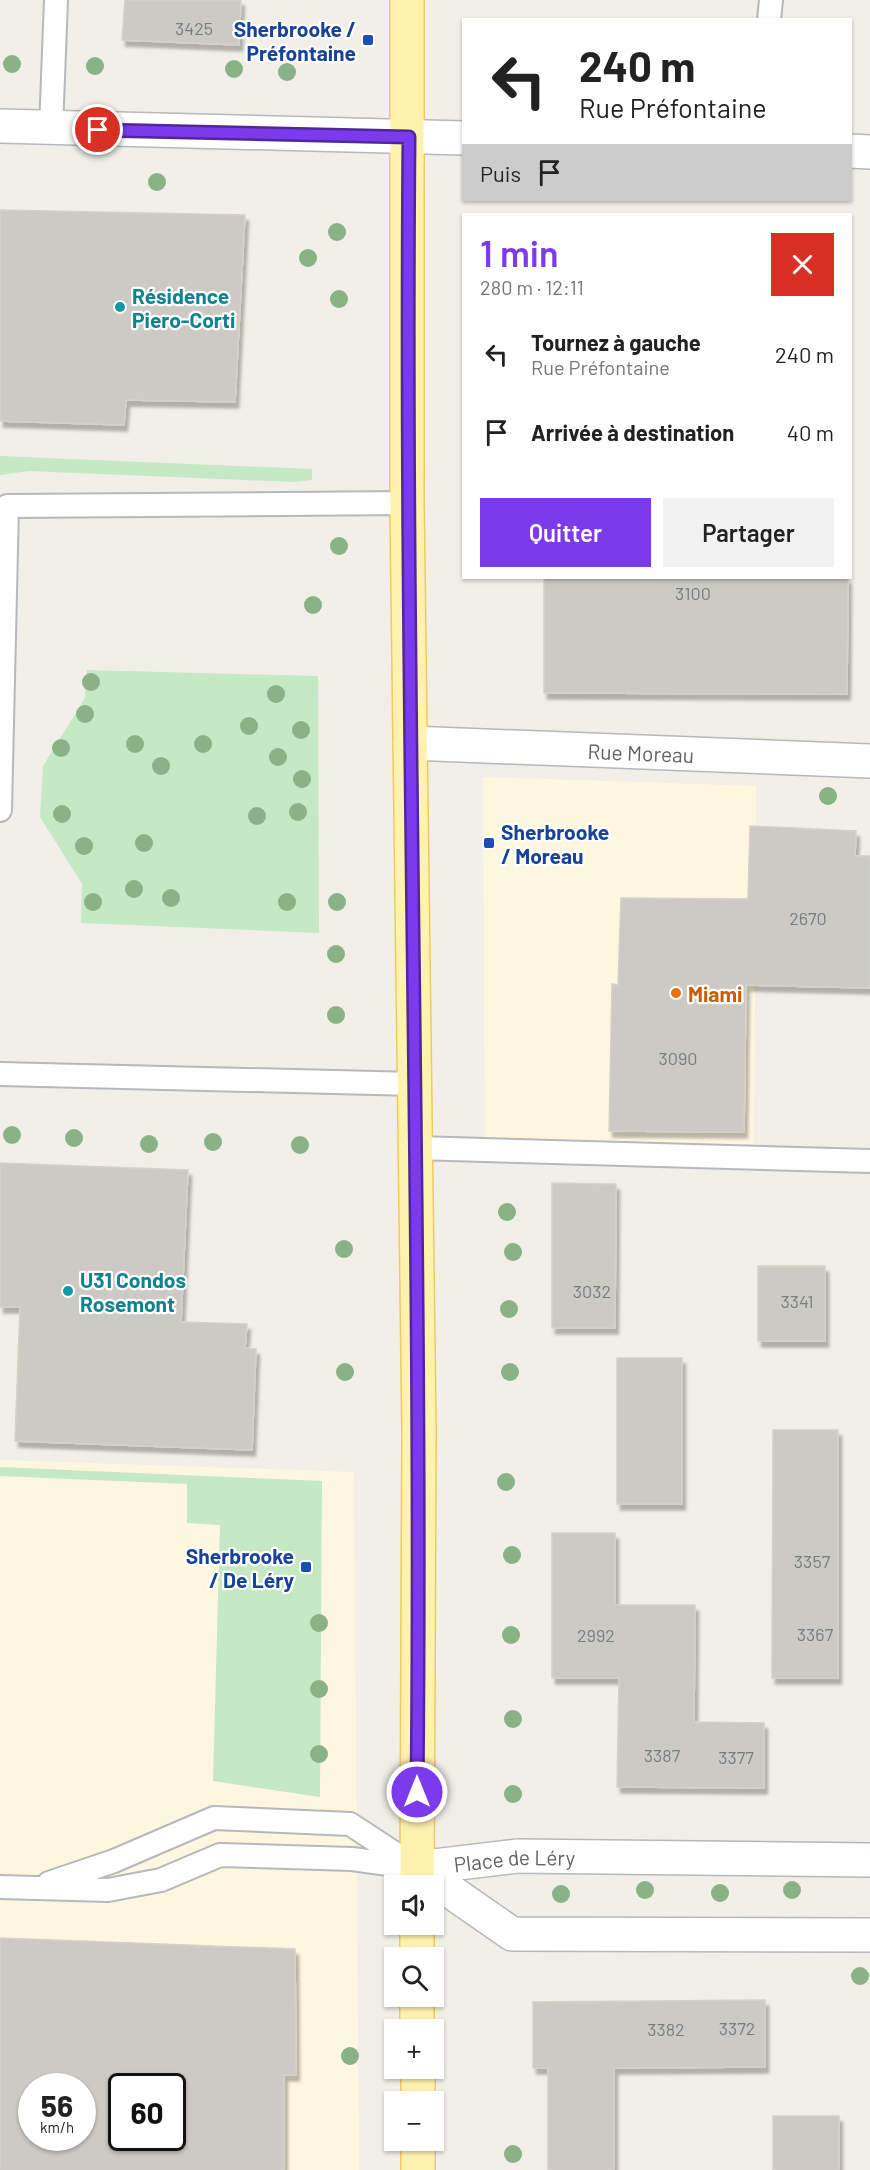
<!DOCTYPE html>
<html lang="fr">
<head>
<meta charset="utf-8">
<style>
  :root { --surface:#fff; --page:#f2f2f2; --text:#222; --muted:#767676; --accent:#7c3aed }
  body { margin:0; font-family:Barlow,sans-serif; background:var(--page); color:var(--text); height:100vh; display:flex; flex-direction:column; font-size:22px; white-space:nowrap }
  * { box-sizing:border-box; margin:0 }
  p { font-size:20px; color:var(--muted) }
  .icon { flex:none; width:33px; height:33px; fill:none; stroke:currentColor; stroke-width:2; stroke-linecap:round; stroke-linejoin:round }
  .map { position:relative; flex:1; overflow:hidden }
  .details { position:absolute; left:462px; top:213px; width:390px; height:366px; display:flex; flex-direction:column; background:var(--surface); border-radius:0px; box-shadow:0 2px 4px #0004 }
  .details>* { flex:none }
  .banner { position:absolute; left:462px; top:18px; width:390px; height:183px; border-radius:0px; box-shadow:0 2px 4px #0004; background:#fff; color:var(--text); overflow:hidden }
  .tools { position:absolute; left:384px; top:1875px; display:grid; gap:12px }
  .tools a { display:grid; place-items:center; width:60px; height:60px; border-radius:0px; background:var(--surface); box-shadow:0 2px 4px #0004; font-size:30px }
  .speed { position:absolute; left:18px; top:2073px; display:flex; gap:12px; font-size:30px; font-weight:700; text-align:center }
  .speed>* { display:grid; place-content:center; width:78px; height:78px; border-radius:50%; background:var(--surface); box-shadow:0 2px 4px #0004; line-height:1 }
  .speed small { font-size:15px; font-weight:400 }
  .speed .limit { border:3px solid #111; border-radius:9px; background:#fff; color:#111 }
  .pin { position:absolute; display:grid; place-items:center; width:51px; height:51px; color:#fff; margin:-26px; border:3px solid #fff; border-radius:50%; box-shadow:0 2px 6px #0007 }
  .me { position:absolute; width:66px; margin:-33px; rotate:0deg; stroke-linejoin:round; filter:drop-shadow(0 0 4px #0008) }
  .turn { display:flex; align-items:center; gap:21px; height:126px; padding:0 18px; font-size:27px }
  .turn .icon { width:78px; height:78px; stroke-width:2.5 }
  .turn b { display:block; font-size:42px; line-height:51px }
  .then { display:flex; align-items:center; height:57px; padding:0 18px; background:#0003; gap:12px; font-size:22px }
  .round { display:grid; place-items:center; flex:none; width:63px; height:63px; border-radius:0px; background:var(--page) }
  .head { display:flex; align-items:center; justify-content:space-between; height:102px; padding:0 18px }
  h1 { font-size:36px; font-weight:600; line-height:45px; color:var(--accent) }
  .cta { display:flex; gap:12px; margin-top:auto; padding:12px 18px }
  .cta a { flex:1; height:69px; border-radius:0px; background:var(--accent); color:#fff; font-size:24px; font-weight:600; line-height:69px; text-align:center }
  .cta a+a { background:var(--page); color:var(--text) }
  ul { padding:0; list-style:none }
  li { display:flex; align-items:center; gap:18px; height:78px; padding:0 18px }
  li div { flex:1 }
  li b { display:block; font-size:22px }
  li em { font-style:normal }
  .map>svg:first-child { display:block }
  .commercial { fill:#fef7e0; fill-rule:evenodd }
  .green { fill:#c5e8c5 }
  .building { fill:#cccac5; stroke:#d6d1c6; stroke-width:1.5; fill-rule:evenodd; filter:url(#shadow) }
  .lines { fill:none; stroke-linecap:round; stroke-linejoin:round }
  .lane-casing { stroke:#b5b8bc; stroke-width:26 }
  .street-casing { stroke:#b5b8bc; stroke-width:36 }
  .primary-casing { stroke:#f2c960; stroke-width:36 }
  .lane { stroke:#fff; stroke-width:22 }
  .street { stroke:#fff; stroke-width:33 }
  .primary { stroke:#fff2af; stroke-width:33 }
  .tree { fill:#89b387 }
  .route-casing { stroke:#51269a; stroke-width:15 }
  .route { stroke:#7c3aed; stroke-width:10 }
  .transit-dot { fill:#1a4fb4; stroke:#fff; stroke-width:2 }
  .culture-dot { fill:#0f9aa8; stroke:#fff; stroke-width:2 }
  .food-dot { fill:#e8710a; stroke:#fff; stroke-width:2 }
  .labels { text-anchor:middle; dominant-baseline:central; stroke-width:4.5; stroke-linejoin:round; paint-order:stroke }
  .number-label { font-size:18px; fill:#7a7d7f }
  .transit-label { font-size:21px; font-weight:bold; fill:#164399; stroke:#fff; text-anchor:end }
  .culture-label { font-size:21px; font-weight:bold; fill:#0d838f; stroke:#fff; text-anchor:start }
  .street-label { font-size:21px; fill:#5f6368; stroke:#fff }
  .food-label { font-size:21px; font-weight:bold; fill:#c56008; stroke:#fff; text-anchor:start }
</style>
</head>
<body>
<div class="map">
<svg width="870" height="2170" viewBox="0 0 870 2170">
  <defs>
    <filter id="shadow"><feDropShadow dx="3.5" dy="6" stdDeviation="1.5" flood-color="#0004"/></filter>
  </defs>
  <rect width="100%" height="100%" fill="#f1efe8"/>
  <path class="commercial" d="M 483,777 L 756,786 L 754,1165 L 485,1159 Z
    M 0,1460 L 354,1472 L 359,2170 L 0,2170 ZM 32,2086 L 82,2086 L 82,2138 L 32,2138 ZM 122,2086 L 172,2086 L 172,2138 L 122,2138 Z"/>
  <path class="green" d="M 0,456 L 312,469 L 312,480 L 295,482 L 29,471 L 0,475 Z
    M 87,670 L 318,676 L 319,933 L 81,923 L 82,884 L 40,817 L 43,766 L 85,698 Z
    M 0,1467 L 322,1481 L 320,1797 L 213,1781 L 220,1525 L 187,1523 L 187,1484 L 0,1476 Z"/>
  <path class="building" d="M 125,0 L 241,0 L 239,45 L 122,40 Z
    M 0,210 L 245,215 L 235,402 L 126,400 L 124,425 L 0,421 Z
    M 544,578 L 848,578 L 847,694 L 544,693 Z
    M 750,826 L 856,831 L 855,856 L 870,856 L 870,988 L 746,985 L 744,1132 L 609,1131 L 612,984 L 618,985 L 621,898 L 748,899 Z
    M 0,1163 L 188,1170 L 181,1322 L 247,1324 L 245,1348 L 256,1349 L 252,1450 L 15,1441 L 20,1307 L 0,1307 Z
    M 552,1183 L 616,1184 L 615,1328 L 552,1328 Z
    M 758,1266 L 825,1266 L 825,1341 L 758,1341 Z
    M 617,1358 L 682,1358 L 682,1504 L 617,1504 Z
    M 773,1430 L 838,1430 L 838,1678 L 772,1678 Z
    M 552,1533 L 615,1533 L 615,1605 L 695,1605 L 694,1722 L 764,1723 L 764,1788 L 617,1787 L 619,1678 L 552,1678 Z
    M 0,1938 L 295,1949 L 296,2075 L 284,2075 L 284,2170 L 0,2170 ZM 32,2086 L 82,2086 L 82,2138 L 32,2138 ZM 122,2086 L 172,2086 L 172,2138 L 122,2138 Z
    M 765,2000 L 765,2067 L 614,2068 L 614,2170 L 548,2170 L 548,2068 L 533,2068 L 533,2002 Z
    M 773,2116 L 839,2116 L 839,2170 L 773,2170 Z"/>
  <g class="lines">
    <defs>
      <path id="lane" d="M 769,20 L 771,0
        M 51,129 L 56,0
        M 0,810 L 7,506 L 407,503
        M 0,1074 L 415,1084
        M 416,1148 L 870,1161
        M 49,1883 L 114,1861 L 214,1818 L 350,1824 L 411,1864
        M 0,1887 L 108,1890 L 161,1880 L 220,1855 L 352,1859 L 417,1868"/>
      <g id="street">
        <path d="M 0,126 L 464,138"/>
        <path d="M 850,151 L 870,152"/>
        <path id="s1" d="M 410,743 L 870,761"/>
        <path d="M 417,1868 L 512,1934 L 870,1935"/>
        <path id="s2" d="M 417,1868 L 518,1856 L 870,1860"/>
      </g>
      <path id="primary" d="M 407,0 L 407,503 L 419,1431 L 417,1886
        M 417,1924 L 417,1958
        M 417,1996 L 417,2030
        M 418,2068 L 418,2102
        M 418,2140 L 418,2170"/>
    </defs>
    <use href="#lane" class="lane-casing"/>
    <use href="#street" class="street-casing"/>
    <use href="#primary" class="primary-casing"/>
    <use href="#lane" class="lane"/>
    <use href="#street" class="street"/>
    <use href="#primary" class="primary"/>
  </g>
  <g class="tree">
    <circle cx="12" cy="64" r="9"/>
    <circle cx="95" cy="66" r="9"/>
    <circle cx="234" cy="69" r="9"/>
    <circle cx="287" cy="72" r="9"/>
    <circle cx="157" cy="182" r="9"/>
    <circle cx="337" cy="232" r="9"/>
    <circle cx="308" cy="258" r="9"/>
    <circle cx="339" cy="299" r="9"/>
    <circle cx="339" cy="546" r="9"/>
    <circle cx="313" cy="605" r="9"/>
    <circle cx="91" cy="682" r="9"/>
    <circle cx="276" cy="694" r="9"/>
    <circle cx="85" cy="714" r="9"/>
    <circle cx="249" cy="726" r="9"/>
    <circle cx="301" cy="730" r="9"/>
    <circle cx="135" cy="744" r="9"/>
    <circle cx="203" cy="744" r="9"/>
    <circle cx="61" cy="748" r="9"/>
    <circle cx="278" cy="757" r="9"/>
    <circle cx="161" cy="766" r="9"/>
    <circle cx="302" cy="779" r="9"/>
    <circle cx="828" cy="796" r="9"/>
    <circle cx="298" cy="812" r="9"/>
    <circle cx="62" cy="814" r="9"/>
    <circle cx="257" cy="816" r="9"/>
    <circle cx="144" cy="843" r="9"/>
    <circle cx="84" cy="846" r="9"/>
    <circle cx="134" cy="889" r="9"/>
    <circle cx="171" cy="898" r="9"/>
    <circle cx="93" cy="902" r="9"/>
    <circle cx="287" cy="902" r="9"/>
    <circle cx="337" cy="902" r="9"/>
    <circle cx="336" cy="954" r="9"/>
    <circle cx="336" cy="1015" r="9"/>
    <circle cx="12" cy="1135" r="9"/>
    <circle cx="74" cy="1138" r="9"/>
    <circle cx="213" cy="1142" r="9"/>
    <circle cx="149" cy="1144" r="9"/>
    <circle cx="300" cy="1145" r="9"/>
    <circle cx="507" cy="1212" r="9"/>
    <circle cx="344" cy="1249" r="9"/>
    <circle cx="513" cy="1252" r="9"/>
    <circle cx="509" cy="1309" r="9"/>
    <circle cx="345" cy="1372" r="9"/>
    <circle cx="510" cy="1372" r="9"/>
    <circle cx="506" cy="1482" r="9"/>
    <circle cx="512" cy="1555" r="9"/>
    <circle cx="319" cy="1623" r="9"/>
    <circle cx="511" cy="1635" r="9"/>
    <circle cx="319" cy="1689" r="9"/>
    <circle cx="513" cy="1719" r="9"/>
    <circle cx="319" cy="1754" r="9"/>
    <circle cx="513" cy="1794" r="9"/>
    <circle cx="645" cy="1890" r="9"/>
    <circle cx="792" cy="1890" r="9"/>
    <circle cx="720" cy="1893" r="9"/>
    <circle cx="561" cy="1894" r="9"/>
    <circle cx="860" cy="1976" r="9"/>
    <circle cx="350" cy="2056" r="9"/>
    <circle cx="513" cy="2154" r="9"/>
  </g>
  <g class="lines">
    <defs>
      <path id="route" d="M 98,130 L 409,137 C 404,689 423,1241 417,1792"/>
    </defs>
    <use href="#route" class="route-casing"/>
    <use href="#route" class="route"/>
  </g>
  <g class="transit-dot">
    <rect x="362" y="34" width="12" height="12" rx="3"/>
    <rect x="483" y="837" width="12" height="12" rx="3"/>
    <rect x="300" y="1561" width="12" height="12" rx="3"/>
  </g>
  <g class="culture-dot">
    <circle cx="120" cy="307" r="6"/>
    <circle cx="68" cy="1291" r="6"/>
  </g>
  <circle class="food-dot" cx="676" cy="993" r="6"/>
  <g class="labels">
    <g class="number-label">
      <text x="194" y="28">3425</text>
      <text x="693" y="593">3100</text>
      <text x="808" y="918">2670</text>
      <text x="678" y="1058">3090</text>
      <text x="592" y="1291">3032</text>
      <text x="797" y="1301">3341</text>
      <text x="812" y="1561">3357</text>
      <text x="815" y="1634">3367</text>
      <text x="596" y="1635">2992</text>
      <text x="662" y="1755">3387</text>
      <text x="736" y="1757">3377</text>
      <text x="737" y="2028">3372</text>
      <text x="666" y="2029">3382</text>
    </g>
    <g class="transit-label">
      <text x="356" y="28">Sherbrooke /<tspan x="356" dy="24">Préfontaine</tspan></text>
      <text x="501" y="831" text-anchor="start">Sherbrooke<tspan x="501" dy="24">/ Moreau</tspan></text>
      <text x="294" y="1555">Sherbrooke<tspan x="294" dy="24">/ De Léry</tspan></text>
    </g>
    <g class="culture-label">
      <text x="132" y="295">Résidence<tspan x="132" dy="24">Piero-Corti</tspan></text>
      <text x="80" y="1279">U31 Condos<tspan x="80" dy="24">Rosemont</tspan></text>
    </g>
    <g class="street-label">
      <text stroke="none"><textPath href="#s1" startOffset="231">Rue Moreau</textPath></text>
      <text stroke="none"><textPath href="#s2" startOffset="98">Place de Léry</textPath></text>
    </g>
    <g class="food-label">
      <text x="688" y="993">Miami</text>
    </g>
  </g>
</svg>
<div class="tools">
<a><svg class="icon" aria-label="sound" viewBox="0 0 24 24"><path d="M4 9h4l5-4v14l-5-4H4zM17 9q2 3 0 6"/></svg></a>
<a><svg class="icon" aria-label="search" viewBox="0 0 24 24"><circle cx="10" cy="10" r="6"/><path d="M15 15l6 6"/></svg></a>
<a>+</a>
<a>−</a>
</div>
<div class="speed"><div>56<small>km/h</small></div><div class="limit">60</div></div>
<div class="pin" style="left:98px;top:130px;background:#d93025"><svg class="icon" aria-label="arrive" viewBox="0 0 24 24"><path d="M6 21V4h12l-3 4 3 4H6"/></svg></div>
<svg class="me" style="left:417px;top:1792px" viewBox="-20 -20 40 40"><circle r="17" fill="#7c3aed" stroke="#fff" stroke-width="3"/><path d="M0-11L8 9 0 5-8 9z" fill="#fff"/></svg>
<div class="banner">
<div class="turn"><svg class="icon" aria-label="left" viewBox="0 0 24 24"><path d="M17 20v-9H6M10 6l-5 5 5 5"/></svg><div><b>240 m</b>Rue Préfontaine</div></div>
<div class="then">Puis<svg class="icon" aria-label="arrive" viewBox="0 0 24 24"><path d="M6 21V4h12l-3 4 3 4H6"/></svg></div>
</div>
<section class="details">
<div class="head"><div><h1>1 min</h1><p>280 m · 12:11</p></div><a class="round" style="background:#d93025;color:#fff"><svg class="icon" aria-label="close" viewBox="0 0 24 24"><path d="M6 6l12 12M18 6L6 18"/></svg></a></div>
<ul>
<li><svg class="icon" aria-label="left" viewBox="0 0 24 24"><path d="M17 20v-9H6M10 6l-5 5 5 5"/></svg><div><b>Tournez à gauche</b><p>Rue Préfontaine</p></div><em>240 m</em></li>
<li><svg class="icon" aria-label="arrive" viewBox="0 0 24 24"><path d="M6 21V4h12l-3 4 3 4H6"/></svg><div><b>Arrivée à destination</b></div><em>40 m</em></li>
</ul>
<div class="cta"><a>Quitter</a><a>Partager</a></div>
</section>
</div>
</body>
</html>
